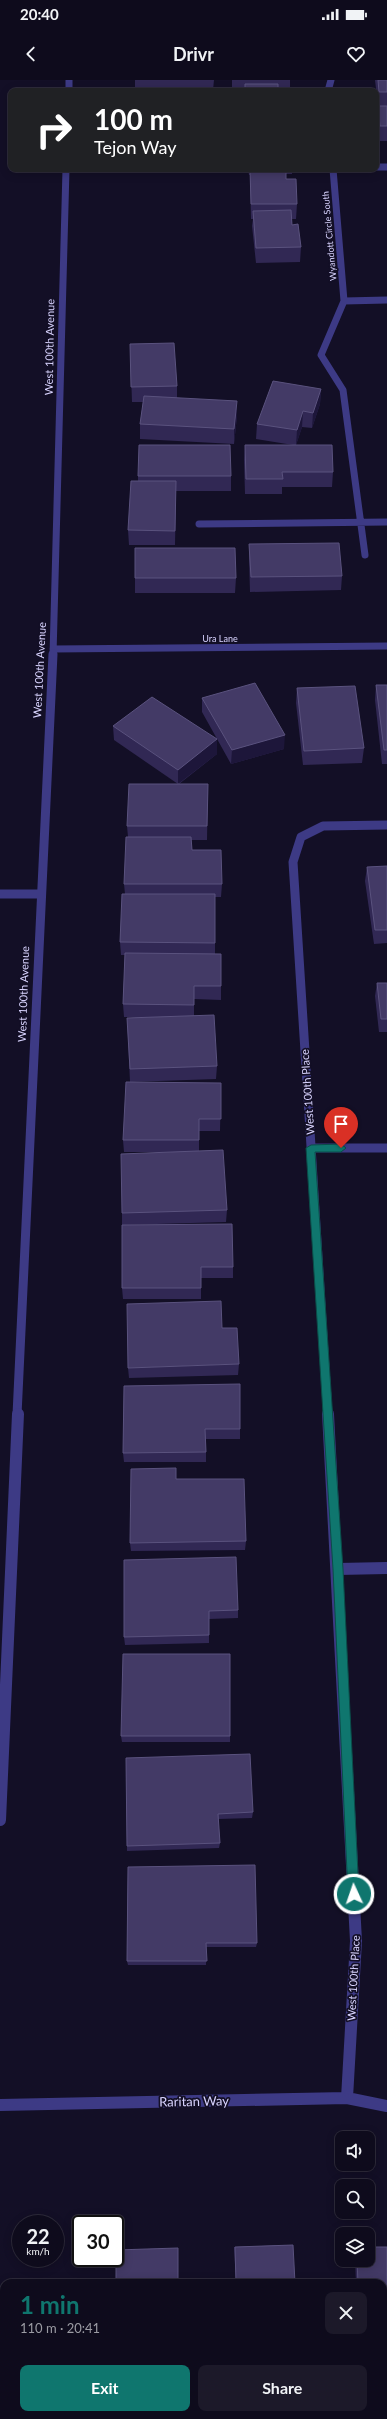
<!DOCTYPE html>
<html lang="en">
<head>
<meta charset="utf-8">
<style>
  :root { --surface:#0e0b1c; --page:#1c1929; --text:#f1f3f6; --muted:#9b9ba3; --line:#2e2b3b; --accent:#0f766e }
  body { margin:0; font-family:Lato,sans-serif; background:var(--page); color:var(--text); height:100vh; display:flex; flex-direction:column; font-size:15px; white-space:nowrap }
  * { box-sizing:border-box; margin:0 }
  p { font-size:13px; color:var(--muted) }
  .icon { flex:none; width:22px; height:22px; fill:none; stroke:currentColor; stroke-width:2; stroke-linecap:round; stroke-linejoin:round }
  .map { position:relative; flex:1; overflow:hidden }
  .drawer { position:absolute; left:0px; top:2199px; width:387px; height:140px; display:flex; flex-direction:column; background:var(--surface); border-radius:12px 12px 0 0; box-shadow:0 2px 10px #0003,0 0 0 1px var(--line) }
  .drawer>* { flex:none }
  .guide { position:absolute; left:8px; top:8px; width:371px; height:84px; border-radius:8px; box-shadow:0 2px 10px #0003,0 0 0 1px var(--line); background:#202124; color:#fff; overflow:hidden }
  .tools { position:absolute; left:335px; top:2051px; display:grid; gap:8px }
  .tools a { display:grid; place-items:center; width:40px; height:40px; border-radius:8px; background:var(--surface); box-shadow:0 2px 10px #0003,0 0 0 1px var(--line); font-size:20px }
  .speed { position:absolute; left:12px; top:2135px; display:flex; gap:8px; font-size:20px; font-weight:700; text-align:center }
  .speed>* { display:grid; place-content:center; width:52px; height:52px; border-radius:50%; background:var(--surface); box-shadow:0 2px 10px #0003,0 0 0 1px var(--line); line-height:1 }
  .speed small { font-size:10px; font-weight:400 }
  .speed .limit { border:2px solid #111; border-radius:6px; background:#fff; color:#111 }
  .pin { position:absolute; display:grid; place-items:center; width:34px; height:34px; color:#fff; margin:-41px -17px; border-radius:50% 50% 50% 0; rotate:-45deg; box-shadow:0 0 4px #0007 }
  .pin .icon { rotate:45deg }
  .me { position:absolute; width:44px; margin:-22px; rotate:357deg; stroke-linejoin:round; filter:drop-shadow(0 0 3px #0008) }
  .turn { display:flex; align-items:center; gap:14px; height:84px; padding:0 20px; font-size:18px }
  .turn .icon { width:52px; height:52px; stroke-width:2.5 }
  .turn b { display:block; font-size:28px; line-height:34px }
  .round { display:grid; place-items:center; flex:none; width:42px; height:42px; border-radius:8px; background:var(--page) }
  .headline { display:flex; align-items:center; justify-content:space-between; height:68px; padding:0 20px }
  h1 { font-size:24px; font-weight:700; line-height:30px; color:var(--accent) }
  .primary-button { display:flex; gap:8px; margin-top:auto; padding:8px 20px }
  .primary-button a { flex:1; height:46px; border-radius:8px; background:var(--accent); color:#fff; font-size:16px; font-weight:700; line-height:46px; text-align:center }
  .primary-button a+a { background:var(--page); color:var(--text) }
  .status { display:flex; justify-content:space-between; align-items:center; height:28px; padding:0 20px; background:var(--surface); direction:ltr }
  .status svg { height:11px; fill:currentColor }
  header { display:flex; justify-content:space-between; align-items:center; height:52px; padding:0 20px; background:var(--surface); font-size:18px; font-weight:700 }
  .map>svg:first-child { display:block }
  .lines { fill:none; stroke-linecap:round; stroke-linejoin:round }
  .minor-far2 { stroke:#3d3a85; stroke-width:7 }
  .minor-far1 { stroke:#3d3a85; stroke-width:9 }
  .minor { stroke:#3d3a85; stroke-width:12 }
  .wall { fill:#312854 }
  .shaded-wall { fill:#1d163a }
  .building { fill:#433a66; stroke:#5a527e }
  .route { fill:#0f766e; stroke:#0a4d48 }
  .labels { text-anchor:middle; dominant-baseline:central; stroke-width:3.5; stroke-linejoin:round; paint-order:stroke }
  .far-street-label { font-size:9px; fill:#d9d4ff; stroke:#130f26 }
  .street-label { font-size:11px; fill:#d9d4ff; stroke:#130f26 }
  .near-street-label { font-size:13px; fill:#d9d4ff; stroke:#130f26 }
</style>
</head>
<body>
<div class="status"><b>20:40</b><svg viewBox="0 0 49 12"><path d="M0 12V9h3v3zM5 12V6h3v6zM10 12V3h3v9zM15 12V0h3v12zM26 1h20v11H26zM47 4h2v5h-2z"/></svg></div>
<header><svg class="icon" aria-label="back" viewBox="0 0 24 24"><path d="M15 5l-7 7 7 7"/></svg>Drivr<svg class="icon" aria-label="heart" viewBox="0 0 24 24"><path d="M12 20l-8-8c-3-5 5-10 8-4 3-6 11-1 8 4z"/></svg></header>
<div class="map">
<svg width="387" height="2339" viewBox="0 0 387 2339">
  <rect width="100%" height="100%" fill="#130f26"/>
  <g class="lines">
    <path class="minor-far2" d="M 69,0 L 69,11
      M 328,11 L 331,0
      M 376,87 L 387,87
      M 333,89 L 344,221 L 321,275 L 343,310 L 365,475
      M 344,221 L 387,220
      M 199,444 L 387,442
      M 53,569 L 387,566
      M 53,575 L 66,89"/>
    <path class="minor-far1" d="M 0,814 L 40,814
      M 311,1068 L 387,1068
      M 17,1335 L 53,574
      M 328,1335 L 293,782 L 301,757 L 323,746 L 387,745"/>
    <path class="minor" d="M 328,1334 L 356,1861 L 347,2018
      M 338,1489 L 387,1488
      M 0,1740 L 18,1334
      M 0,2025 L 347,2018 L 387,2026"/>
  </g>
  <path class="wall" d="M 135,0 L 214,0 L 213,10 L 135,10 Z
    M 232,0 L 290,0 L 290,9 L 278,9 L 278,11 L 244,11 L 244,9 L 232,9 Z
    M 375,0 L 387,0 L 387,61 L 378,61 L 377,41 L 378,26 Z
    M 248,89 L 292,89 L 292,94 L 286,94 L 286,99 L 297,124 L 296,139 L 292,139 L 292,145 L 301,167 L 300,182 L 256,183 L 252,146 L 253,139 L 251,139 L 250,95 L 249,95 Z
    M 130,264 L 177,306 L 177,318 L 237,336 L 234,364 L 140,359 L 140,344 L 143,322 L 132,322 Z
    M 321,309 L 320,324 L 312,348 L 302,347 L 296,365 L 333,392 L 332,407 L 282,407 L 282,414 L 245,414 L 244,380 L 245,365 L 293,365 L 256,359 L 257,344 Z
    M 138,396 L 231,396 L 231,411 L 176,411 L 175,465 L 129,465 L 128,450 L 138,401 Z
    M 249,464 L 342,496 L 341,510 L 250,512 L 249,479 Z
    M 135,498 L 236,498 L 235,513 L 135,513 Z
    M 376,605 L 387,605 L 387,684 L 382,684 L 375,620 Z
    M 297,608 L 364,668 L 362,683 L 303,685 L 296,623 Z
    M 202,618 L 284,669 L 231,684 L 202,632 Z
    M 113,646 L 217,674 L 179,704 L 208,704 L 207,760 L 191,760 L 192,770 L 222,804 L 221,817 L 215,817 L 215,874 L 221,874 L 221,920 L 194,919 L 194,935 L 217,986 L 216,999 L 130,1002 L 127,938 L 139,937 L 124,937 L 123,924 L 125,875 L 121,875 L 120,862 L 125,814 L 124,804 L 128,757 L 127,746 L 178,704 L 114,660 Z
    M 387,786 L 387,863 L 374,864 L 365,801 L 367,787 Z
    M 377,903 L 387,903 L 387,952 L 379,952 L 375,916 Z
    M 221,1003 L 220,1051 L 199,1051 L 199,1071 L 227,1130 L 226,1142 L 122,1145 L 122,1133 L 181,1072 L 124,1072 L 123,1060 Z
    M 122,1145 L 233,1187 L 233,1198 L 201,1198 L 201,1219 L 123,1219 L 122,1208 Z
    M 239,1284 L 238,1295 L 129,1298 L 128,1288 Z
    M 124,1306 L 240,1349 L 240,1359 L 206,1359 L 206,1382 L 124,1382 L 123,1373 Z
    M 177,1399 L 246,1461 L 245,1470 L 131,1471 L 130,1463 Z
    M 124,1480 L 238,1530 L 238,1538 L 209,1539 L 209,1563 L 125,1565 L 124,1557 Z
    M 121,1656 L 230,1656 L 230,1662 L 122,1662 Z
    M 126,1678 L 253,1732 L 252,1738 L 218,1739 L 220,1763 L 219,1768 L 127,1771 L 127,1766 Z
    M 128,1787 L 257,1863 L 256,1867 L 206,1867 L 206,1885 L 128,1885 L 127,1881 Z
    M 291,2165 L 295,2203 L 236,2203 L 234,2167 Z
    M 368,2167 L 387,2167 L 387,2339 L 361,2339 L 361,2335 L 383,2335 L 383,2203 L 356,2203 L 355,2180 L 368,2180 Z"/>
  <path class="shaded-wall" d="M 321,309 L 320,324 L 312,348 L 313,333 Z
    M 237,321 L 237,336 L 234,364 L 234,349 Z
    M 303,331 L 302,347 L 296,365 L 297,350 Z
    M 176,401 L 176,416 L 175,465 L 175,451 Z
    M 285,655 L 284,669 L 231,684 L 232,670 Z
    M 217,659 L 217,674 L 178,704 L 178,690 Z"/>
  <path class="building" d="M 378,0 L 387,0 L 387,12 L 379,12 Z
    M 245,4 L 278,4 L 278,11 L 245,11 Z
    M 378,26 L 387,26 L 387,46 L 380,46 Z
    M 250,89 L 286,89 L 286,99 L 296,99 L 297,124 L 251,124 Z
    M 291,130 L 292,145 L 298,144 L 301,167 L 256,168 L 253,131 Z
    M 174,263 L 177,306 L 131,307 L 130,264 Z
    M 273,301 L 321,309 L 313,333 L 303,331 L 297,350 L 257,344 Z
    M 144,316 L 237,321 L 234,349 L 140,344 Z
    M 139,365 L 230,365 L 231,396 L 138,396 Z
    M 245,365 L 332,365 L 333,392 L 282,392 L 283,399 L 246,399 Z
    M 131,401 L 176,401 L 175,451 L 128,450 Z
    M 339,463 L 342,496 L 251,497 L 249,464 Z
    M 135,468 L 235,468 L 236,498 L 135,498 Z
    M 255,603 L 285,655 L 232,670 L 202,618 Z
    M 376,605 L 387,605 L 387,670 L 384,670 Z
    M 355,606 L 364,668 L 304,671 L 297,608 Z
    M 152,617 L 217,659 L 178,690 L 113,646 Z
    M 129,704 L 208,704 L 207,746 L 127,746 Z
    M 126,757 L 191,757 L 192,770 L 221,770 L 222,804 L 124,804 Z
    M 387,786 L 387,850 L 375,850 L 367,787 Z
    M 122,814 L 215,814 L 215,863 L 120,862 Z
    M 125,873 L 221,874 L 221,906 L 194,906 L 194,925 L 123,924 Z
    M 377,903 L 387,903 L 387,939 L 381,939 Z
    M 214,935 L 217,986 L 130,989 L 127,938 Z
    M 126,1002 L 221,1003 L 221,1039 L 199,1039 L 199,1060 L 123,1060 Z
    M 223,1070 L 227,1130 L 122,1133 L 121,1074 Z
    M 232,1144 L 233,1187 L 201,1187 L 201,1208 L 122,1208 L 122,1145 Z
    M 221,1221 L 222,1248 L 237,1248 L 239,1284 L 128,1288 L 127,1224 Z
    M 240,1304 L 240,1349 L 205,1349 L 206,1372 L 123,1373 L 124,1306 Z
    M 176,1388 L 176,1399 L 244,1399 L 246,1461 L 130,1463 L 131,1389 Z
    M 236,1477 L 238,1530 L 209,1531 L 209,1555 L 124,1557 L 124,1480 Z
    M 123,1574 L 230,1574 L 230,1656 L 121,1656 Z
    M 250,1674 L 253,1732 L 218,1734 L 220,1763 L 127,1766 L 126,1678 Z
    M 255,1785 L 257,1863 L 206,1863 L 207,1881 L 127,1881 L 128,1787 Z
    M 293,2165 L 295,2203 L 236,2203 L 235,2167 Z
    M 368,2167 L 387,2167 L 387,2339 L 363,2339 L 363,2335 L 383,2335 L 383,2203 L 358,2203 L 357,2180 L 368,2180 Z
    M 178,2168 L 178,2203 L 116,2203 L 116,2170 Z
    M 114,2335 L 218,2335 L 218,2339 L 114,2339 Z
    M 241,2335 L 342,2335 L 342,2339 L 241,2339 Z"/>
  <path class="route" d="M 341,1064 L 346,1068 L 341,1072 L 315,1072 L 343,1489 L 359,1814 L 354,1820 L 348,1814 L 333,1489 L 306,1068 L 311,1065 Z"/>
  <g class="labels">
    <g class="far-street-label">
      <text transform="translate(329 156) rotate(-95)">Wyandott Circle South</text>
      <text x="220" y="558">Ura Lane</text>
    </g>
    <g class="street-label">
      <text transform="translate(49 267) rotate(-89)">West 100th Avenue</text>
      <text transform="translate(39 590) rotate(-87)">West 100th Avenue</text>
      <text transform="translate(23 914) rotate(-88)">West 100th Avenue</text>
      <text transform="translate(307 1012) rotate(-94)">West 100th Place</text>
      <text transform="translate(353 1898) rotate(-87)">West 100th Place</text>
    </g>
    <g class="near-street-label">
      <text transform="translate(194 2021) rotate(-1)">Raritan Way</text>
    </g>
  </g>
</svg>
<div class="tools">
<a><svg class="icon" aria-label="sound" viewBox="0 0 24 24"><path d="M4 9h4l5-4v14l-5-4H4zM17 9q2 3 0 6"/></svg></a>
<a><svg class="icon" aria-label="search" viewBox="0 0 24 24"><circle cx="10" cy="10" r="6"/><path d="M15 15l6 6"/></svg></a>
<a><svg class="icon" aria-label="layers" viewBox="0 0 24 24"><path d="M12 4l9 5-9 5-9-5zM3 14l9 5 9-5"/></svg></a>
</div>
<div class="speed"><div>22<small>km/h</small></div><div class="limit">30</div></div>
<div class="pin" style="left:341px;top:1068px;background:#d93025"><svg class="icon" aria-label="arrive" viewBox="0 0 24 24"><path d="M6 21V4h12l-3 4 3 4H6"/></svg></div>
<svg class="me" style="left:354px;top:1814px" viewBox="-20 -20 40 40"><circle r="17" fill="#0f766e" stroke="#fff" stroke-width="3"/><path d="M0-11L8 9 0 5-8 9z" fill="#fff"/></svg>
<div class="guide">
<div class="turn"><svg class="icon" aria-label="right" viewBox="0 0 24 24"><path d="M7 20v-9h11M14 6l5 5-5 5"/></svg><div><b>100 m</b>Tejon Way</div></div>
</div>
<section class="drawer">
<div class="headline"><div><h1>1 min</h1><p>110 m · 20:41</p></div><a class="round"><svg class="icon" aria-label="close" viewBox="0 0 24 24"><path d="M6 6l12 12M18 6L6 18"/></svg></a></div>
<div class="primary-button"><a>Exit</a><a>Share</a></div>
</section>
</div>
</body>
</html>
